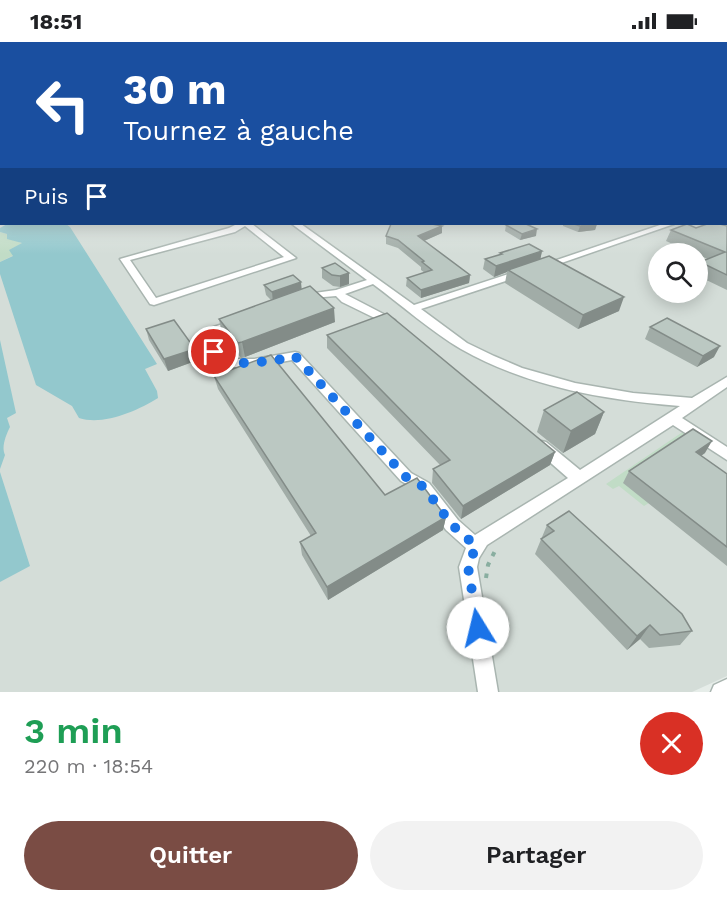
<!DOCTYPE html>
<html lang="fr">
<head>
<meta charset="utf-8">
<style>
  :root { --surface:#fff; --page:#f2f2f2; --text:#202124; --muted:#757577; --accent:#7a4c44 }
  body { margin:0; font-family:"Work Sans",sans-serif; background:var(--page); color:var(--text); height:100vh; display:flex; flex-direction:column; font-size:22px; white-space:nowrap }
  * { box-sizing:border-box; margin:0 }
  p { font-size:20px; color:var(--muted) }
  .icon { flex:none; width:33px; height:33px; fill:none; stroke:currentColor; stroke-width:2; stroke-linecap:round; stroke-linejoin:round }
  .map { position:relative; height:650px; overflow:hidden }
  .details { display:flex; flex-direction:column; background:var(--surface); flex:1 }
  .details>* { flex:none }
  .hud { position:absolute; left:0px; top:0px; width:728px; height:183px; box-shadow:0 3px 15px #0003; background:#1a4fa0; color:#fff; overflow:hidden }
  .fabs { position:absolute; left:648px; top:201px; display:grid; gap:12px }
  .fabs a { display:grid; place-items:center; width:60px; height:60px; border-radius:50%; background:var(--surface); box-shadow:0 3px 15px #0003; font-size:30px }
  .pin { position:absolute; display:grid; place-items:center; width:51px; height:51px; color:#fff; margin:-26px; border:3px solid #fff; border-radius:50%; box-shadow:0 2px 6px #0007 }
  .me { position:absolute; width:66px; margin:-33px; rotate:351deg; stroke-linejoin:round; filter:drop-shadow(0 0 4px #0008) }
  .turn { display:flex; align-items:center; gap:21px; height:126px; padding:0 24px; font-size:27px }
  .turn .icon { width:78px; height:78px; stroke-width:2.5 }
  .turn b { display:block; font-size:42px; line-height:51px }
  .then { display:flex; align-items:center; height:57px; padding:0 24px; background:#0003; gap:12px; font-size:22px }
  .round { display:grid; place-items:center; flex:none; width:63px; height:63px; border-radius:32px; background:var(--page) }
  .summary { display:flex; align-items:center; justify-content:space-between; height:102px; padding:0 24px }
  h1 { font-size:36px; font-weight:600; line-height:45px; color:#1e9e55 }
  .cta { display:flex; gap:12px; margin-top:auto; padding:12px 24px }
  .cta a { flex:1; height:69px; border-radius:36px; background:var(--accent); color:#fff; font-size:24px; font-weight:600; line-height:69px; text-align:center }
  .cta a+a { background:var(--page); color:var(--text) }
  .status { display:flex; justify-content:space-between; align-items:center; height:42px; padding:0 30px; background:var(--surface); direction:ltr }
  .status svg { height:16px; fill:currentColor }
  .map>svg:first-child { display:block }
  .built { fill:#d4ddd8; fill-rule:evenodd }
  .green { fill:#c1dcc6 }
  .water { fill:#93c8cd }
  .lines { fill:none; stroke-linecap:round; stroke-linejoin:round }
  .minor-casing { stroke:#a9b5b0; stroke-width:3 }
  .path { stroke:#89aea0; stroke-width:4; stroke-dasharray:4.5 7; stroke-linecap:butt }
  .minor { fill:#fff; fill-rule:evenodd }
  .wall { fill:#a1aca7 }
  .shaded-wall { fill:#838c88 }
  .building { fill:#bbc8c2; stroke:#838c88; stroke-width:1.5 }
  .route { stroke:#1a73e8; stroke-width:10; stroke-dasharray:0 18 }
</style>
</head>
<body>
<div class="status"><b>18:51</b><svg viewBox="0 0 49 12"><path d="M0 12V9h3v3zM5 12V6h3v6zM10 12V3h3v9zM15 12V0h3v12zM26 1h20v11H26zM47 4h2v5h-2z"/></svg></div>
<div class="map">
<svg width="727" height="650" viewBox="0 0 727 650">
  <rect width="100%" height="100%" fill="#e6ede9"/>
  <path class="built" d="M 0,121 L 2,182 L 726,182 L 727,121 L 727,634 L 692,650 L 0,650 ZM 658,212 L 698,212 L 698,250 L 658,250 Z"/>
  <path class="green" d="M 0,190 L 7,192 L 22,202 L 10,208 L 14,213 L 0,220 Z
    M 684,389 L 690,393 L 649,461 L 644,464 L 619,444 L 613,447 L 606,442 Z"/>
  <path class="water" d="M 7,182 L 66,182 L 70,185 L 157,322 L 145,327 L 157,349 L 158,356 C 137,369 103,384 79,376 L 72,364 L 36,343 L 0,232 L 0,220 L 13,214 L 9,208 L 22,201 L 7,197 L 7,192 L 0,190 L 0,186 Z
    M 0,298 L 16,371 L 7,376 L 10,385 C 6,393 1,405 5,413 L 0,427 Z
    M 0,430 L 30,524 L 0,540 Z"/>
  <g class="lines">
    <defs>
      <path id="minor" d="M 237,182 L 252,182 L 296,216 L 154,263 L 150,262 L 120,217 L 229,186 ZM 245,184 L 284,215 L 156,256 L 130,218 L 235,190 Z
        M 292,182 L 301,182 L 414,263 L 518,229 L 524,229 L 524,233 L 421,267 L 467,301 L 494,314 L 522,326 L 575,341 L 633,351 L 692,356 L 727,335 L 727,345 L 682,376 L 727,405 L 727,418 L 673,383 L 487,503 L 479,516 L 477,525 L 498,650 L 478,650 L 459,525 L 466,506 L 446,488 L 419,449 L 401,439 L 292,318 L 254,325 L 221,325 L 217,324 C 211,315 202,305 202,295 L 211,286 L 234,278 L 238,279 L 239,281 L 238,283 L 213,295 L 216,304 L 224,317 L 254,317 L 295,310 L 299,311 L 411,431 L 429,441 L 458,478 L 475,493 L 568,436 L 536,408 L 534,404 L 536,400 L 541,399 L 546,400 L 580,428 L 680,364 C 605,358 528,345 461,307 C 432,290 400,262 373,242 L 345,252 L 395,278 L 396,280 L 395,282 L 387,282 L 342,260 L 336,254 L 300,257 L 300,253 L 336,248 L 367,238 Z
        M 663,182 L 674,182 L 547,226 L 541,226 L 539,224 Z
        M 727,637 L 727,650 L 711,650 L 714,643 Z"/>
    </defs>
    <use href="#minor" class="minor-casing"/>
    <path class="path" d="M 486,536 L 488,523 L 497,505"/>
    <use href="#minor" class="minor"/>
  </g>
  <path class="wall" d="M 563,182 L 597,182 L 595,188 L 578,190 L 563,184 Z
    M 506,183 L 536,194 L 520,198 L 505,189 Z
    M 727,184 L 727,248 L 698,234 L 698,225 L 700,220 L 708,217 L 698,213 L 698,212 L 695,212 L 666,199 L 671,188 Z
    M 442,191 L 424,199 L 470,233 L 469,241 L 421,256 L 406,244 L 407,236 L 425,231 L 421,228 L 421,225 L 398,206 L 386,202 L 386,194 Z
    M 542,209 L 540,217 L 619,269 L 578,287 L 505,241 L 507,230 L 494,235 L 483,227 L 485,217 L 500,213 L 500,211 Z
    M 322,226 L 349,231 L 349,242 L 340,245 L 333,244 L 322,236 Z
    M 264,243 L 302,247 L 335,280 L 245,315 L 241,316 L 222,292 L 219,277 L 271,258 L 266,253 Z
    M 650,285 L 714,315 L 697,325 L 645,297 Z
    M 146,287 L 198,318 L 168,329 L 149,298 Z
    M 327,293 L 555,410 L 550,423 L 461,477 L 432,441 L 433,427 L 440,423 L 327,306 Z
    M 214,334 L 385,453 L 446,475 L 443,488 L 328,558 L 302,513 L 300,500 L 311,494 L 218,347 Z
    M 544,368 L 604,370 L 595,392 L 563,411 L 537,390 Z
    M 705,411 L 701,414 L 727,432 L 727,524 L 623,441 L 629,429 Z
    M 547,483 L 692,589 L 680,603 L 649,606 L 640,597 L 627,608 L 535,512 Z"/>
  <path class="shaded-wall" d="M 597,182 L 595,188 L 578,190 L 580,184 Z
    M 442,184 L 442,191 L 417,202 L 418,194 Z
    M 537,187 L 536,194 L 520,198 L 522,192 Z
    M 542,209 L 540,219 L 508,228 L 507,230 L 494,235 L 496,224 Z
    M 349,231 L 349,242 L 340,245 L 340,234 Z
    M 470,233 L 469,241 L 421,256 L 421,248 Z
    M 301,240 L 302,250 L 273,261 L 272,250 Z
    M 624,255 L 619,269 L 578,287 L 583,273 Z
    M 334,266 L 335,280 L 245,315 L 242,300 Z
    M 720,304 L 714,315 L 697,325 L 703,314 Z
    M 195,307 L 198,318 L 168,329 L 164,317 Z
    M 604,370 L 595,392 L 563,411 L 571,389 Z
    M 712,399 L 705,411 L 689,422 L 696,410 Z
    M 555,410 L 550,423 L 461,477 L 463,464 Z
    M 446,475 L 443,488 L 328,558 L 327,545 Z
    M 650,583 L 640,597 L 627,608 L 637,594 Z"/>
  <path class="building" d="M 391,182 L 432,182 L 442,184 L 418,194 L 470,233 L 421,248 L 407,236 L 432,228 L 422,220 L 424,219 L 398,198 L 386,194 Z
    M 510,182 L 526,182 L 537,187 L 522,192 L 506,183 Z
    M 574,182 L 595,182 L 580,184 Z
    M 687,182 L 696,186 L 707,182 L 720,182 L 727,184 L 727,233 L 700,220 L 725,210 L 671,188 Z
    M 529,202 L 542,209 L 496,224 L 485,217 L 502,212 L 500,211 Z
    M 549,214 L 624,255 L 583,273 L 508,228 Z
    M 335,221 L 349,231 L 340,234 L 332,233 L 322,226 Z
    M 293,233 L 301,240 L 272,250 L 264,243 Z
    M 310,244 L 334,266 L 242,300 L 238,301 L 219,277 Z
    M 387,271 L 555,410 L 463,464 L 433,427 L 450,418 L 327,293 Z
    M 667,276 L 720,304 L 703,314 L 650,285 Z
    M 174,278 L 195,307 L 164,317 L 146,287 Z
    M 271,313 L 385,453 L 417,436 L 446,475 L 327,545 L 300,500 L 316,491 L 214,334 Z
    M 577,350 L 604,370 L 571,389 L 544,368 Z
    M 693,387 L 712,399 L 696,410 L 727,432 L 727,505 L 629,429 Z
    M 569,469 L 682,572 L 692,589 L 660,593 L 650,583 L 637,594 L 541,497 L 554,489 L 547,483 Z"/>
  <linearGradient id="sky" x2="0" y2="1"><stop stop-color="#86bcdd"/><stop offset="0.57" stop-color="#f4f7f5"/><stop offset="1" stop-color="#f4f7f5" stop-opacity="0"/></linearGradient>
  <rect width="727" height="212" fill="url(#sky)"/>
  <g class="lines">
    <path class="route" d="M 214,310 L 221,321 L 227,322 L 273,319 L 295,314 L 406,435 L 424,445 L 452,483 L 476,504 L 468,525 L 478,586"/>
  </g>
</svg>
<div class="fabs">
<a><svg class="icon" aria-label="search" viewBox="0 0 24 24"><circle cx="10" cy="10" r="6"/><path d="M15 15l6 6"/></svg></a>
</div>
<div class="pin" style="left:214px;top:310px;background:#d93025"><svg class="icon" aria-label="arrive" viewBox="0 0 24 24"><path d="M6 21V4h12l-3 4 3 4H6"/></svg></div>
<svg class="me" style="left:478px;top:586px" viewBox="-20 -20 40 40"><circle r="19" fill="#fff"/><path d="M0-13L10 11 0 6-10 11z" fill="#1a73e8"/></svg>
<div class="hud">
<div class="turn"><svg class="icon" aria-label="left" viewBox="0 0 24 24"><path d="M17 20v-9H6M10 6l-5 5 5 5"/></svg><div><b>30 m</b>Tournez à gauche</div></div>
<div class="then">Puis<svg class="icon" aria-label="arrive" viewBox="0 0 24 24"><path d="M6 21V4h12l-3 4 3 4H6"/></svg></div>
</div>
</div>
<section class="details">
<div class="summary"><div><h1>3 min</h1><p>220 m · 18:54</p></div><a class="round" style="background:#d93025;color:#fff"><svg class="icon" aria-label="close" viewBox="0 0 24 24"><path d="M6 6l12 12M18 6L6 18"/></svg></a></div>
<div class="cta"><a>Quitter</a><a>Partager</a></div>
</section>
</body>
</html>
